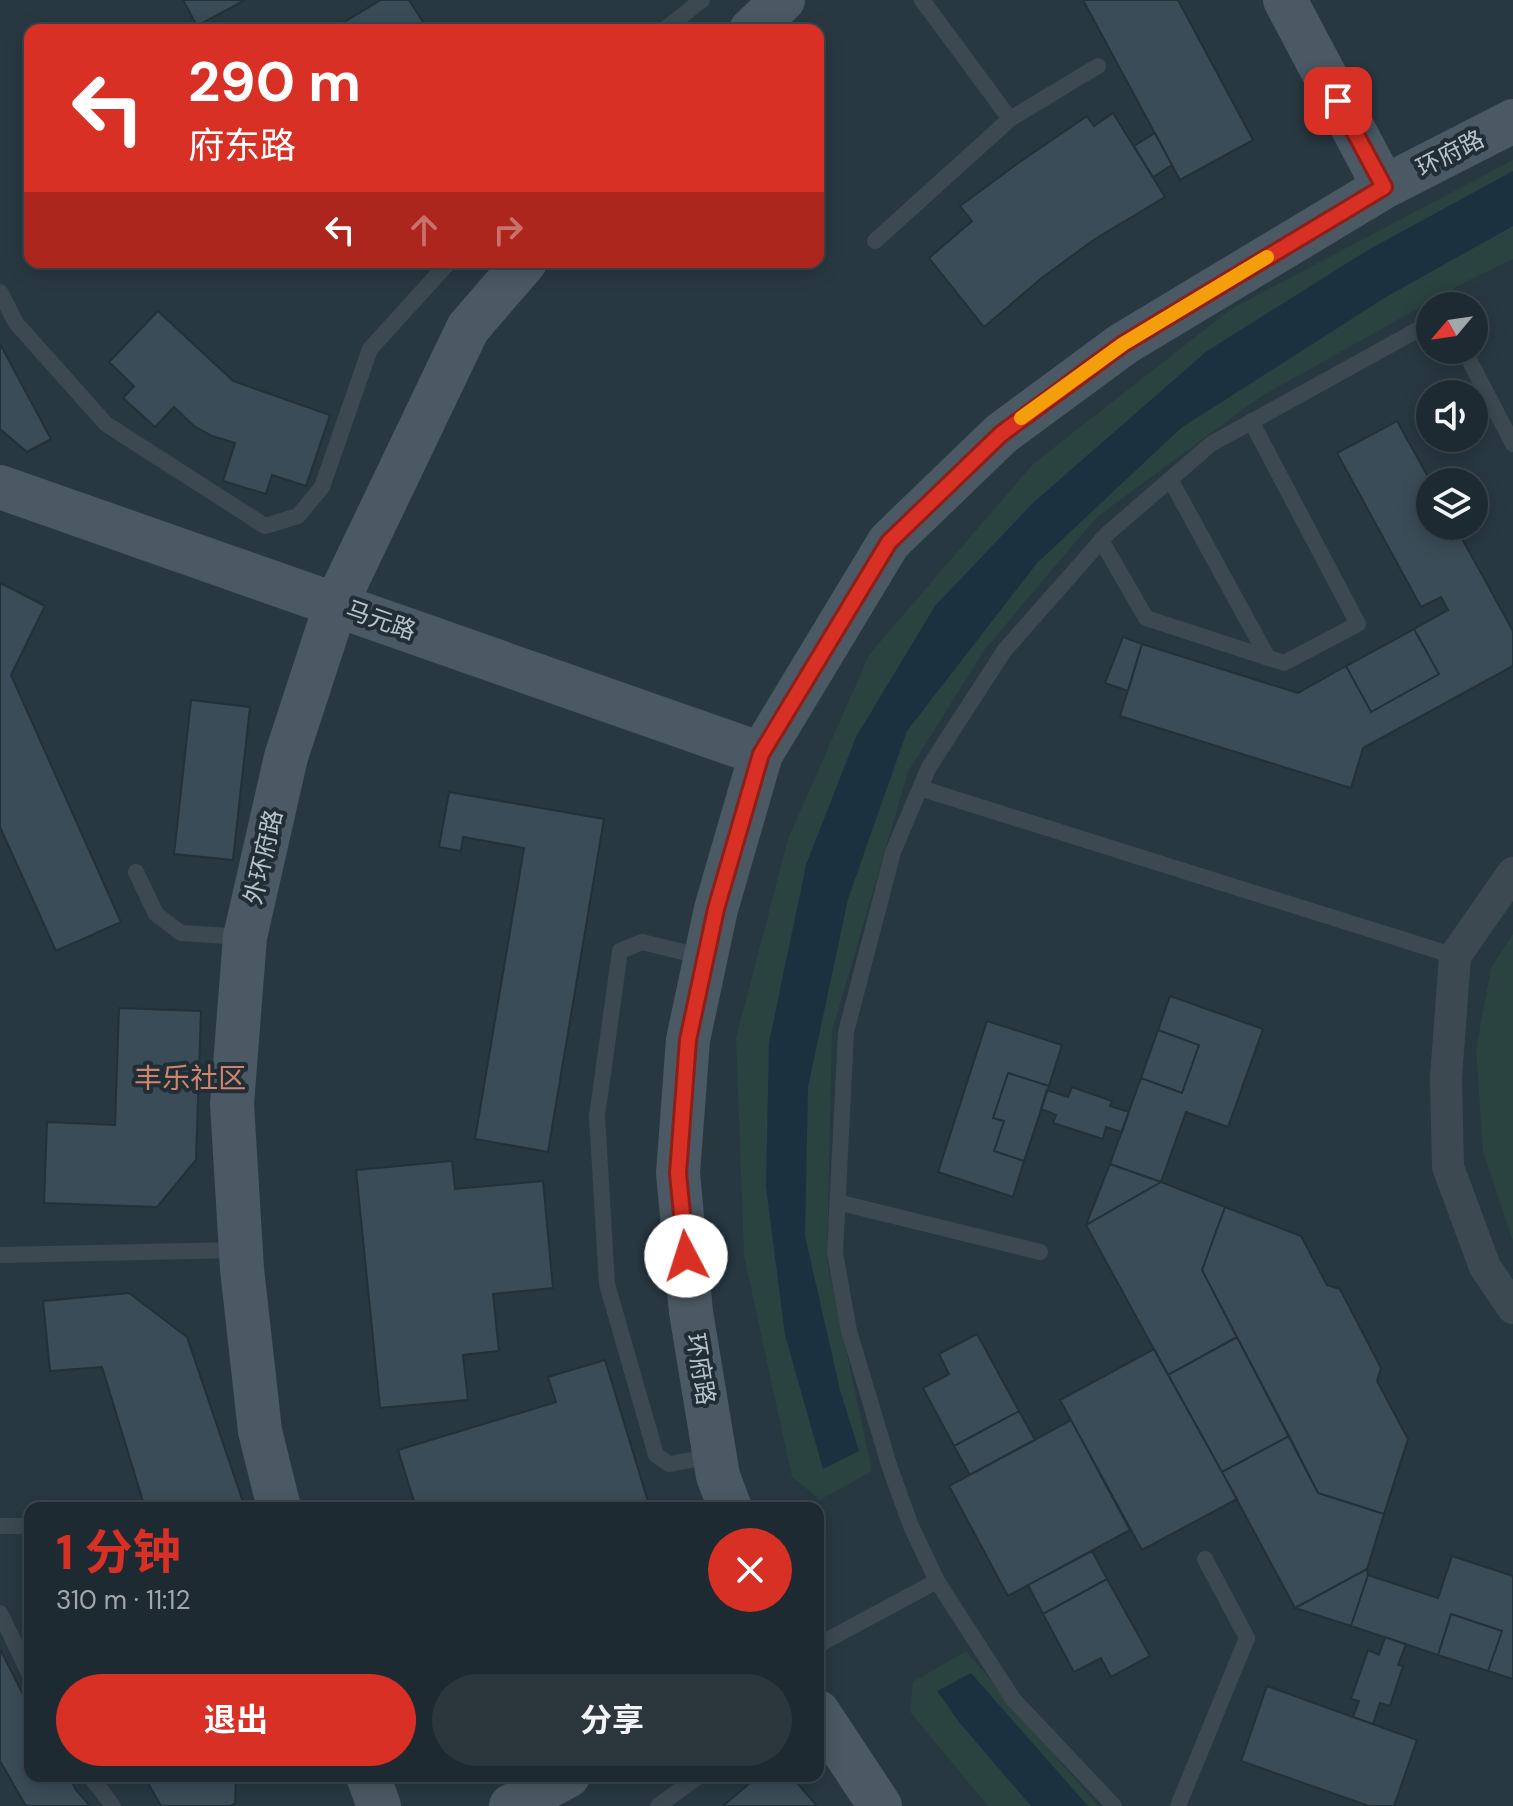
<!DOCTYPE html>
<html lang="zh">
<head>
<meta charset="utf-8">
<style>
  :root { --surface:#1e2a31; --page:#2b363d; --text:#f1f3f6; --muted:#a1a7ab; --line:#3c464d; --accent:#d93025 }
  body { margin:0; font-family:"DM Sans","Noto Sans SC",sans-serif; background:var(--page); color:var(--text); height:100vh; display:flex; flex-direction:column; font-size:30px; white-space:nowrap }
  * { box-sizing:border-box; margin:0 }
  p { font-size:26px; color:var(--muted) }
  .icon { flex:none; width:44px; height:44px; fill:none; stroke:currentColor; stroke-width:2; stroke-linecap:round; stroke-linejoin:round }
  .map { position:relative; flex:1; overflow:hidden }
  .side { position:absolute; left:24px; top:1502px; width:800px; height:280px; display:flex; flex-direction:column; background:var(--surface); border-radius:16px; box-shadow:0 4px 20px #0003,0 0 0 2px var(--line) }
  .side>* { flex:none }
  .hud { position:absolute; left:24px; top:24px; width:800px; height:244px; border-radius:16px; box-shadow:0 4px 20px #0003,0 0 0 2px var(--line); background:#d93025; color:#fff; overflow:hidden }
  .needle { width:52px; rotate:241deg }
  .controls { position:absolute; left:1416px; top:292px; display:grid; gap:16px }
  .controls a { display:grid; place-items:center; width:72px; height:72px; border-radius:50%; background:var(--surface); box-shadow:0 4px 20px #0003,0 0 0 2px var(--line); font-size:40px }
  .pin { position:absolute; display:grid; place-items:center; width:68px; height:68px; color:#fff; margin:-34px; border-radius:16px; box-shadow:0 4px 12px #0006 }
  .me { position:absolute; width:88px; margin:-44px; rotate:355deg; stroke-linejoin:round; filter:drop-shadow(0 0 6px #0008) }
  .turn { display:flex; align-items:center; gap:28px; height:168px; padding:0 32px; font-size:36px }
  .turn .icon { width:104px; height:104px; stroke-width:2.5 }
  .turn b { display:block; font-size:56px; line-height:68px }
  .lanes { display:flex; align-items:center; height:76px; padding:0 32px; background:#0003; justify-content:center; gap:40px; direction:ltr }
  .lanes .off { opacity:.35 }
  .round { display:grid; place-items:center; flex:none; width:84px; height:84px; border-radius:42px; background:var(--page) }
  .summary { display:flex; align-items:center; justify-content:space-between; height:136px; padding:0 32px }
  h1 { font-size:48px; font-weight:700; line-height:60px; color:var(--accent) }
  .primary-button { display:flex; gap:16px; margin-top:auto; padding:16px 32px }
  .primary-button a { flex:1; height:92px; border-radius:48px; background:var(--accent); color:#fff; font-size:32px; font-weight:700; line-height:92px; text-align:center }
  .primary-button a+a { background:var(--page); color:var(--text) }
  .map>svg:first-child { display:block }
  .green { fill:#2a4240 }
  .water { fill:#1b313f }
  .building { fill:#3a4c57; stroke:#233038; stroke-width:2 }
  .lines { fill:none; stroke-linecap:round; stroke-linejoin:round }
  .lane { stroke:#3c4951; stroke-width:16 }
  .street { stroke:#3c4951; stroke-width:32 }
  .secondary { stroke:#4a5963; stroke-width:44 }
  .route-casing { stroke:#8d1f18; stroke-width:20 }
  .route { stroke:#d93025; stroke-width:14 }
  .slow { stroke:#f59e0b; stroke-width:14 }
  .labels { text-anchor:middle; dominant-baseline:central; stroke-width:8; stroke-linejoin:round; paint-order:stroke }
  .street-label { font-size:24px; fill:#b9c3cb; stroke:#212e36 }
  .quarter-label { font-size:28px; fill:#d0866e; stroke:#212e36 }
</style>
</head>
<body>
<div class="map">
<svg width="1513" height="1806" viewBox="0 0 1513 1806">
  <rect width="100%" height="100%" fill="#283841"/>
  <path class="green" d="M 1513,160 L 1513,259 L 1467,281 L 1260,397 L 1097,517 L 984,650 L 908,772 L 832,1031 L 827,1261 L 872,1471 L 820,1500 L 792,1477 L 744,1256 L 736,1038 L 788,839 L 869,655 L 1033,464 L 1231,309 Z
    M 1513,934 L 1513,1241 L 1483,1151 L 1476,1050 L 1491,968 Z
    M 966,1651 L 1098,1806 L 988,1806 L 910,1712 L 913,1682 Z"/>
  <path class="water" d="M 1513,171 L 1513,226 L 1386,297 L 1181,428 L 1037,563 L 907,731 L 848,899 L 808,1087 L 805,1236 L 840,1390 L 859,1451 L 823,1469 L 785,1335 L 766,1186 L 769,1043 L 806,865 L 856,737 L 935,606 L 1034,502 L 1207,351 L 1368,250 Z
    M 971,1673 L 1088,1806 L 1031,1806 L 959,1722 L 937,1691 Z"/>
  <path class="building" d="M 183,0 L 245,0 L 197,26 Z
    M 381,0 L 409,0 L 428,30 L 344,30 L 341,24 Z
    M 1083,0 L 1178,0 L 1253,140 L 1180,180 Z
    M 1113,113 L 1165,197 L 1095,239 L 1043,277 L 984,327 L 929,258 L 972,221 L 960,206 L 1017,164 L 1087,116 L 1094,126 Z
    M 1155,133 L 1172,165 L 1153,177 L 1134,146 Z
    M 158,311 L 233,381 L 330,415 L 306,486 L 272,475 L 266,494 L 223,481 L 235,443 L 212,436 L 194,426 L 174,407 L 155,427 L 123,398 L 134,386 L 109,362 Z
    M 0,344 L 51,439 L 27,452 L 0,429 Z
    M 1397,421 L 1431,482 L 1430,526 L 1455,526 L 1513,631 L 1513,666 L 1363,748 L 1351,788 L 1120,716 L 1142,644 L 1298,693 L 1346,666 L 1371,712 L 1439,674 L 1414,629 L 1448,610 L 1441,597 L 1421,607 L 1337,453 Z
    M 0,583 L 45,606 L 11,675 L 121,922 L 56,951 L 0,827 Z
    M 1414,629 L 1439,674 L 1371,712 L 1346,666 Z
    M 1123,637 L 1142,644 L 1128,691 L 1105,683 Z
    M 191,700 L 250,707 L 233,860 L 174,854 Z
    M 449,792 L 604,819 L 548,1152 L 475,1139 L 524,848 L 463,837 L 461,851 L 439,847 Z
    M 1170,996 L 1263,1029 L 1228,1127 L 1186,1112 L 1161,1182 L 1110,1164 L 1141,1078 L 1182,1093 L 1199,1045 L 1158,1030 Z
    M 119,1008 L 201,1011 L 196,1160 L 157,1207 L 44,1203 L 47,1122 L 115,1125 Z
    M 987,1021 L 1062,1045 L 1049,1086 L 1008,1073 L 993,1118 L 1004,1121 L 994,1151 L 1024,1161 L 1013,1197 L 938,1172 Z
    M 1158,1030 L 1199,1045 L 1182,1093 L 1141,1078 Z
    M 1008,1073 L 1049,1086 L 1024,1161 L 994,1151 L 1004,1121 L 993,1118 Z
    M 1072,1087 L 1112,1101 L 1110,1106 L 1129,1112 L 1122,1132 L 1106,1127 L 1103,1139 L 1053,1123 L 1056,1115 L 1041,1109 L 1047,1090 L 1068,1097 Z
    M 452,1161 L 455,1189 L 543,1181 L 553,1288 L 493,1294 L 499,1351 L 463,1355 L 468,1400 L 380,1408 L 356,1170 Z
    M 1110,1164 L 1161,1182 L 1086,1225 Z
    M 1161,1182 L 1225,1207 L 1202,1270 L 1237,1337 L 1168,1375 L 1086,1225 Z
    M 1225,1207 L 1301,1236 L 1327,1285 L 1340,1289 L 1381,1368 L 1377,1381 L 1408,1439 L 1384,1514 L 1318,1493 L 1202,1270 Z
    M 129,1293 L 187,1337 L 245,1508 L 145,1508 L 102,1367 L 50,1371 L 43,1301 Z
    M 977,1334 L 1019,1411 L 954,1446 L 923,1388 L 949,1374 L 939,1354 Z
    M 1237,1337 L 1289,1436 L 1222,1472 L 1168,1375 Z
    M 1154,1349 L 1237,1499 L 1142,1550 L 1060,1400 Z
    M 605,1360 L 650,1508 L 416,1508 L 398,1450 L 556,1402 L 548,1377 Z
    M 1019,1411 L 1035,1440 L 970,1475 L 954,1446 Z
    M 1071,1420 L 1130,1530 L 1008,1596 L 949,1486 Z
    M 1289,1436 L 1318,1493 L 1384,1514 L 1367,1569 L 1295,1608 L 1222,1472 Z
    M 1092,1551 L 1107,1579 L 1043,1614 L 1028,1585 Z
    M 1452,1556 L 1513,1576 L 1513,1679 L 1488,1671 L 1502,1631 L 1451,1614 L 1438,1655 L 1351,1626 L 1368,1575 L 1438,1598 Z
    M 1367,1569 L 1368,1575 L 1351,1626 L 1295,1608 Z
    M 1107,1579 L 1150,1656 L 1111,1677 L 1101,1658 L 1074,1672 L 1043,1614 Z
    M 1451,1614 L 1502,1631 L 1488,1671 L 1438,1655 Z
    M 1385,1637 L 1406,1644 L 1398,1665 L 1403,1666 L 1390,1706 L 1380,1703 L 1373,1724 L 1353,1717 L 1359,1701 L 1351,1699 L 1368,1650 L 1379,1655 Z
    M 0,1649 L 30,1708 L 30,1776 L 69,1776 L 76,1790 L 90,1806 L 26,1806 L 0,1761 Z
    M 1267,1686 L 1417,1740 L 1394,1806 L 1369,1806 L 1241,1761 Z
    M 144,1776 L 236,1776 L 235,1803 L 230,1806 L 161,1806 Z
    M 758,1776 L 791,1776 L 817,1806 L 723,1806 Z"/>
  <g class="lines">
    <path class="lane" d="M 922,0 L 1010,119
      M 664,30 L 702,0
      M 875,241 L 1010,119 L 1098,66
      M 0,292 L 16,323 L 106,424 L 265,526 L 298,516 L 322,487 L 370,349 L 449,262
      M 1464,350 L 1513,444
      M 1170,479 L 1268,658
      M 1101,540 L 1146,618 L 1284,663 L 1358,624 L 1251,421
      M 920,788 L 1455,956
      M 136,872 L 156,914 L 181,933 L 242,937
      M 704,957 L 642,942 L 620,951 L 597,1116 L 607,1284 L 656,1455 L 669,1464 L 713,1456
      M 837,1202 L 1040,1252
      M 0,1255 L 239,1250
      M 0,1526 L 30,1526
      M 0,1613 L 30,1675
      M 818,1645 L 937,1581
      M 90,1776 L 113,1806
      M 658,1806 L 699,1776
      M 1114,1806 L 1013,1699 L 937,1581 L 911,1526 L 890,1468 L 849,1331 L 835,1253 L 846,1032 L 893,852 L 929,767 L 1004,651 L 1107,534 L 1211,444 L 1430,323
      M 1178,1806 L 1247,1638 L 1205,1559"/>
    <path class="street" d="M 1513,873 L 1455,956 L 1446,1078 L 1448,1167 L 1485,1267 L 1513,1308"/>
    <path class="secondary" d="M 1285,0 L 1384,187
      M 751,30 L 783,0
      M 0,487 L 761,754
      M 279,1508 L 260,1431 L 242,1269 L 232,1104 L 245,937 L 286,757 L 336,604 L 468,328 L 525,262
      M 730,1508 L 718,1476 L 691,1312 L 678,1173 L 688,1040 L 716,909 L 761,754 L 889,542 L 1001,434 L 1123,344 L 1384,187 L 1513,121
      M 818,1712 L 880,1806
      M 368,1776 L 379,1806
      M 511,1806 L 568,1776"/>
  </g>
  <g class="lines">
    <defs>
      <path id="route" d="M 686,1256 L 678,1173 L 688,1040 L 716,909 L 761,754 L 889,542 L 1001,434 L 1123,344 L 1384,187 L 1338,101"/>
    </defs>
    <use href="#route" class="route-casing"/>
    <use href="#route" class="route"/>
    <path class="slow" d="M 1021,418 L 1123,344 L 1267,257"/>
  </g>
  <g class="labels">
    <g class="street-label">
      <text transform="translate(1450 153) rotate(-27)">环府路</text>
      <text transform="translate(381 620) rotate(19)">马元路</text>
      <text transform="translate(263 857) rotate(-77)">外环府路</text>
      <text transform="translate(701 1369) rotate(81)">环府路</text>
    </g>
    <g class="quarter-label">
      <text x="190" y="1078">丰乐社区</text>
    </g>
  </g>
</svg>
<div class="controls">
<a><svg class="needle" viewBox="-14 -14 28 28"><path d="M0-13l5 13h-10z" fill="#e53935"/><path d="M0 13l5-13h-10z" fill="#a1a7ab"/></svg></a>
<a><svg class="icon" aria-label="sound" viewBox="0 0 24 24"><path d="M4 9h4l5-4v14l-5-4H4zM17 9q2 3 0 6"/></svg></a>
<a><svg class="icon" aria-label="layers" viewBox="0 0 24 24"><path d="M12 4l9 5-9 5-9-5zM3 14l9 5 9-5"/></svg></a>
</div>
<div class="pin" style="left:1338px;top:101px;background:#d93025"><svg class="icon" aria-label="arrive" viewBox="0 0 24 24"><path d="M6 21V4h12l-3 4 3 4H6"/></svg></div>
<svg class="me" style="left:686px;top:1256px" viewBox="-20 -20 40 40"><circle r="19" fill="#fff"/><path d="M0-13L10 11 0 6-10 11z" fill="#d93025"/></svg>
<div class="hud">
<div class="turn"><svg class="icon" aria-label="left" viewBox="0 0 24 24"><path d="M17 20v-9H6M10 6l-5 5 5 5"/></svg><div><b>290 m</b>府东路</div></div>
<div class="lanes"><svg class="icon" aria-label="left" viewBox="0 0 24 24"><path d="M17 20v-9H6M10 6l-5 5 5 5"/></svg><svg class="icon off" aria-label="ahead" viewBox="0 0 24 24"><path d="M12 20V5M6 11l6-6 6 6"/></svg><svg class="icon off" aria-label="right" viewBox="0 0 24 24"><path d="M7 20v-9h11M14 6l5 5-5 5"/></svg></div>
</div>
<section class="side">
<div class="summary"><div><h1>1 分钟</h1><p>310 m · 11:12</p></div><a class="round" style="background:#d93025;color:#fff"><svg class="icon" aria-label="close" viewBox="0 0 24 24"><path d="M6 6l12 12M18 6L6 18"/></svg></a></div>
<div class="primary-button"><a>退出</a><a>分享</a></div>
</section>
</div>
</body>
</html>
